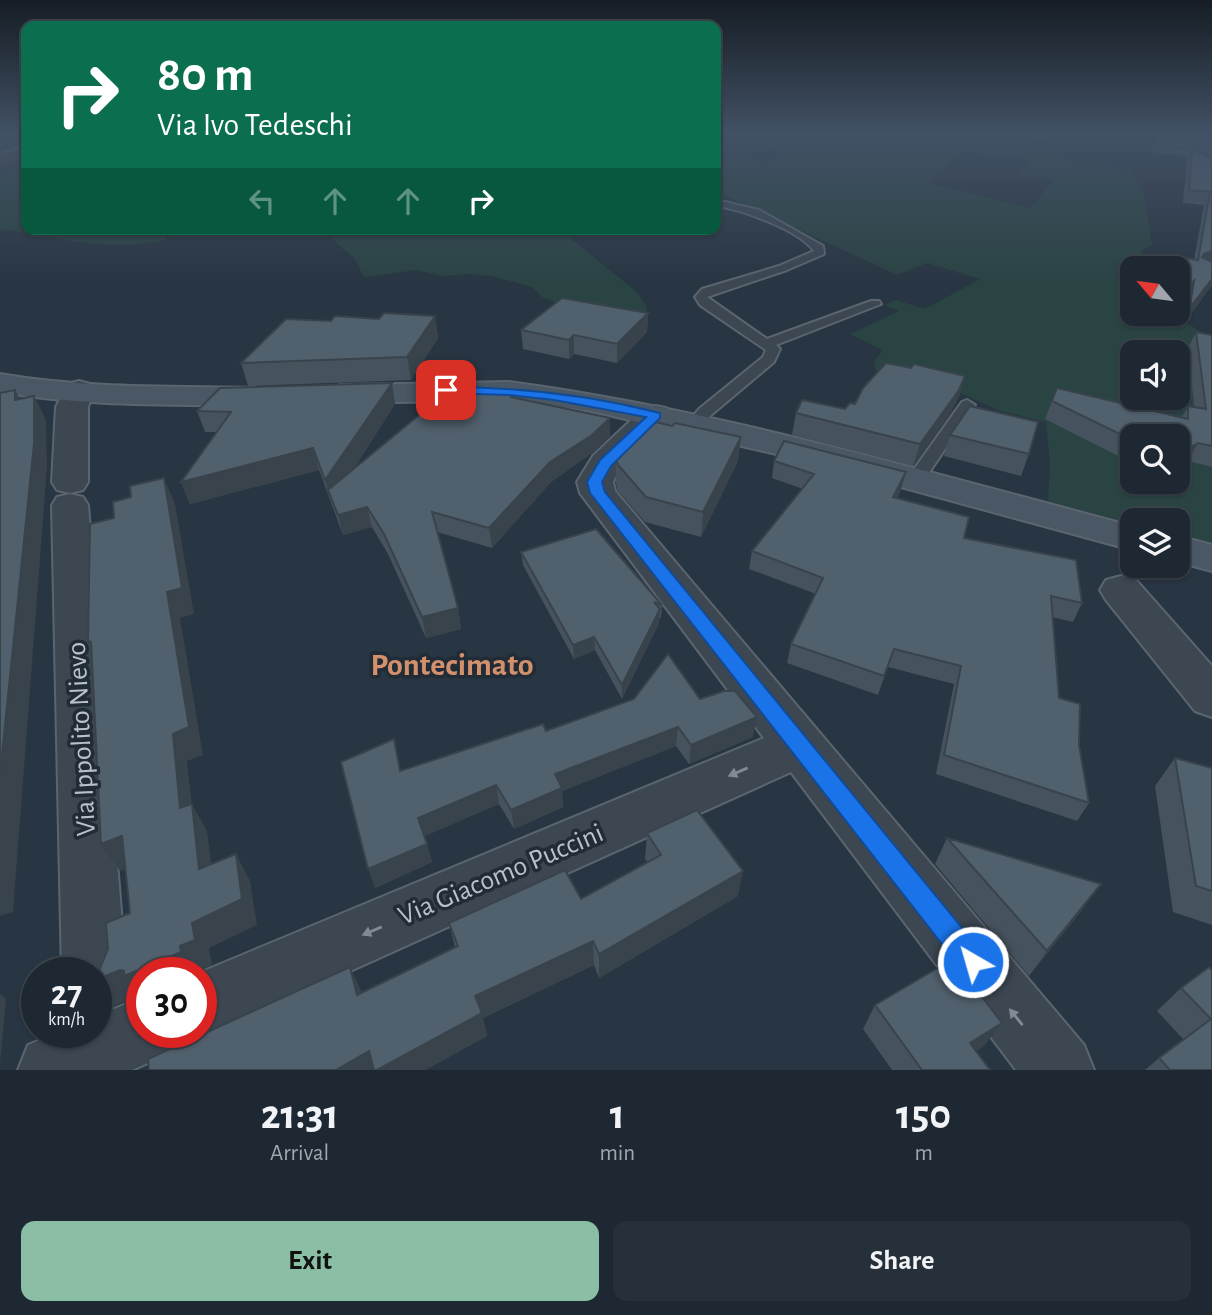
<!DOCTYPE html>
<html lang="en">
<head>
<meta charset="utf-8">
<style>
  :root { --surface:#1e2832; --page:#26303a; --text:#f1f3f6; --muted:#a1a6ac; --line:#3c444d; --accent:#8abfa5 }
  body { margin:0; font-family:"Alegreya Sans",sans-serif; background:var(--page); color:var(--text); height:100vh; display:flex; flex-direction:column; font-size:26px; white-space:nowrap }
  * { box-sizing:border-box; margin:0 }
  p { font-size:23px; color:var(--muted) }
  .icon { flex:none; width:38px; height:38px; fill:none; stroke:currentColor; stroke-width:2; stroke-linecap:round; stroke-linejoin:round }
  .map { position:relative; height:1070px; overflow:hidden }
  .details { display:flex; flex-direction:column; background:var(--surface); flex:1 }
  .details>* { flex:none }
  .banner { position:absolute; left:21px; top:21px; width:700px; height:214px; border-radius:14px; box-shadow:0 2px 5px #0004,0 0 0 2px var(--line); background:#0b6e4f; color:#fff; overflow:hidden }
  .needle { width:46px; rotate:299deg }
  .fabs { position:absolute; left:1120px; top:256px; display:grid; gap:14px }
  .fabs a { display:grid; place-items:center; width:70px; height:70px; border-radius:14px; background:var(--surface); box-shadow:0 2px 5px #0004,0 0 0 2px var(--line); font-size:35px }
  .speed { position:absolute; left:21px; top:957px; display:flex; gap:14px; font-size:35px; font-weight:700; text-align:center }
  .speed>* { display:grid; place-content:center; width:91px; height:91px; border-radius:50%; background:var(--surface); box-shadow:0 2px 5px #0004,0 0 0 2px var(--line); line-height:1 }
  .speed small { font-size:18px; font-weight:400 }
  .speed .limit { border:10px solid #d22; background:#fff; color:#111 }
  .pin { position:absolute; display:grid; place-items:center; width:60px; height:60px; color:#fff; margin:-30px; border-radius:14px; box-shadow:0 4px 10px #0006 }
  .me { position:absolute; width:77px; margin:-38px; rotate:322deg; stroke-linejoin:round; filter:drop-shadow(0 0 5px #0008) }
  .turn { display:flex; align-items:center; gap:24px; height:147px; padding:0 21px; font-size:32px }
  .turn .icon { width:91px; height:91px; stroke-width:2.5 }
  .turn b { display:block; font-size:49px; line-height:60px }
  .lanes { display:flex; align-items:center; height:66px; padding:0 21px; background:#0003; justify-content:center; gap:35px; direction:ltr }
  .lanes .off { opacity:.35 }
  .eta { display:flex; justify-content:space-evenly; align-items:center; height:119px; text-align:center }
  .eta b { font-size:42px; font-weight:700; line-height:49px }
  .cta { display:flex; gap:14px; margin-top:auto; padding:14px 21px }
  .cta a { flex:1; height:80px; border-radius:14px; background:var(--accent); color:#111; font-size:28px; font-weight:700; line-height:80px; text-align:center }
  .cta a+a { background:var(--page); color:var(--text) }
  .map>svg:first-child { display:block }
  .green { fill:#2a4343; fill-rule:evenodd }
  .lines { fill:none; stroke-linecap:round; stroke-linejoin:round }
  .service-casing { stroke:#5a656f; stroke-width:4 }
  .minor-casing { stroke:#5a656f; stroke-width:4 }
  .secondary-casing { stroke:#5a656f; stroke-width:4 }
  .service { fill:#3c4752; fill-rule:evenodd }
  .minor { fill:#3c4752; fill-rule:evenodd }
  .secondary { fill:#4a5765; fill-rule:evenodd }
  .wall { fill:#46535e }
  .shaded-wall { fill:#39434c }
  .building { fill:#51606d; stroke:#39434c; stroke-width:2 }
  .oneway { fill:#818b95 }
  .route { fill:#1a73e8; stroke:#114b97; stroke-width:2 }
  .labels { text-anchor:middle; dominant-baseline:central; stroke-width:7; stroke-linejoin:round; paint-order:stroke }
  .near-street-label { font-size:28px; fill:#b9c2cc; stroke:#212c37 }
  .district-label { font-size:32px; font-weight:bold; fill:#d3906c; stroke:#212c37 }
</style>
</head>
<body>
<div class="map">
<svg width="1212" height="1070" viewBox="0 0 1212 1070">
  <rect width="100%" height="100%" fill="#283542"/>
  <path class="green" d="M 775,134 C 822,134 961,125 996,148 L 1130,170 L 1144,194 L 1152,245 L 1143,249 L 1137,268 L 1132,268 L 1132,282 L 1125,306 L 1132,308 L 1132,313 C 1171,313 1180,319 1212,338 L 1212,349 L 1173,342 L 1170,352 L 1132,352 L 1132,397 L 1178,397 L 1178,374 L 1212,381 L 1212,544 L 1178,535 L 1178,520 L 1132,520 L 1132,524 L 1048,502 L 1050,464 L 1046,422 L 1000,411 L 962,394 L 880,375 L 874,367 L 875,360 L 883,350 L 850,334 L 899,311 L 885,305 L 896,300 L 925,309 L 980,279 L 927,263 L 897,275 L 716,191 L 716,159 L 750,157 L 758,161 L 784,159 L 770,143 ZM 965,152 L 1022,156 L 1031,160 L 1017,174 L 1053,181 L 1031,208 L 932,184 L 932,178 L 947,167 L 954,155 ZM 1132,436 L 1178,436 L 1178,481 L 1132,481 Z
    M 26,158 L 26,229 C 53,229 152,224 168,239 C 111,254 57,237 0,229 L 0,171 L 17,165 Z
    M 352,229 L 559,229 L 637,292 L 646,305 L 647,311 L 638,316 L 558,304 L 542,297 L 532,287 L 491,276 L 468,274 L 443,276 L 416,270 L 364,277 L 354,258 L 331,238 Z"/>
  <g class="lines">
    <defs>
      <path id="service" d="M 716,200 L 759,210 L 823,246 L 824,254 L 787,270 L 707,297 L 767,339 L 871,301 L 879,301 L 881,304 L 776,345 L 780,349 L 774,362 L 711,415 L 701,427 L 695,429 L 687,424 L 699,409 L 763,357 L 766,350 L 700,305 L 695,297 L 702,289 L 779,266 L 814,251 C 799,230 741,209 716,206 Z
        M 967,400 L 975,405 L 922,483 L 910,483 L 907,479 L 910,475 L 962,402 Z"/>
      <path id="minor" d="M 1171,134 L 1187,134 L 1212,154 L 1212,167 L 1206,166 Z
        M 79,381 L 90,384 L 94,390 L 88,407 L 88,482 L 83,490 L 70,493 L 57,490 L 52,482 L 56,407 L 68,384 Z
        M 655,406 L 666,408 L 671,415 L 620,468 L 613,482 L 615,491 L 1084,1045 L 1094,1070 L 1016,1070 L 791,772 L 224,1028 L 201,1038 L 188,1032 L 201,1032 L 201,973 L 199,973 L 764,738 L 580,493 L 577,482 L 593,456 L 644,408 Z
        M 70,494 L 83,497 L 88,505 L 126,973 L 117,996 L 96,1004 L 96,973 L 62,973 L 52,505 L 57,497 Z
        M 1121,576 L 1136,580 L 1212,666 L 1212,717 L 1195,711 L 1106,600 L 1100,590 L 1106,580 Z
        M 142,997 L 142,1032 L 175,1032 L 166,1055 L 132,1070 L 18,1070 L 28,1045 L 59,1032 L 96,1032 L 96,1017 Z"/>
      <path id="secondary" d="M 0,374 C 86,389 176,386 263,388 L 274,391 L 278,397 L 274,403 L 263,406 C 176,404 86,407 0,392 Z
        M 509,382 C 720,410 926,472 1132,526 L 1132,550 L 802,460 L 591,411 L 509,400 L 341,403 L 330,400 L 326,394 L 330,388 L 341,385 Z
        M 1178,536 L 1212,545 L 1212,571 L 1178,562 Z"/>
    </defs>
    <use href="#service" class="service-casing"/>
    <use href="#minor" class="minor-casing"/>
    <use href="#secondary" class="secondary-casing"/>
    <use href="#service" class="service"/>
    <use href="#minor" class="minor"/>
    <use href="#secondary" class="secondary"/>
  </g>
  <path class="wall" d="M 1007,134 L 1058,134 L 1056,137 L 1040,138 Z
    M 1165,134 L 1196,151 L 1212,158 L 1212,285 L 1182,326 L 1187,297 L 1178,306 L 1178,268 L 1194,260 L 1204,205 L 1183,203 L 1187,161 L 1189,157 L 1151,152 L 1154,144 Z
    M 1191,134 L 1212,134 L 1212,151 Z
    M 648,313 L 647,332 L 617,363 L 574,354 L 569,359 L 523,349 L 521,330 Z
    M 435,316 L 438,338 L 411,380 L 248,386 L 241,363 L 331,321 Z
    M 1196,332 L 1212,335 L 1212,467 L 1188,461 L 1178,467 L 1178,436 L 1132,436 L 1132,463 L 1045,419 L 1057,388 L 1182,417 L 1188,406 L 1194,407 L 1188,348 Z
    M 911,368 L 965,376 L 959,396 L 952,411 L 913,466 L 792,435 L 796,413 L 845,409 Z
    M 392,383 L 395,404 L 353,470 L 515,397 L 610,418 L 610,436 L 592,453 L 551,482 L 492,548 L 437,532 L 458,608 L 461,629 L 426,638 L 388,554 L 372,527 L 343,535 L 319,470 L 190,504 L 181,482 L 217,432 L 205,432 L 197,411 Z
    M 672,426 L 741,437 L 738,461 L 701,537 L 645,522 L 617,490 L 616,482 L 616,458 Z
    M 950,435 L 1029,454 L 1021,476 L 944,456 Z
    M 774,461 L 906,472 L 901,489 L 897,498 L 964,538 L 1082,603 L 1073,622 L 1052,617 L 1059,698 L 1079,745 L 1089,803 L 1077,821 L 936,774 L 954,684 L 888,667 L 878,695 L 787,663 L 791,644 L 816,594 L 749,569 L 752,551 L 803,489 L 772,478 Z
    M 521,552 L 662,605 L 661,618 L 659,618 L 659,623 L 622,699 L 595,650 L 574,659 L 523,565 Z
    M 700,699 L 753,737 L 689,764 L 676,746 L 562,791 L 563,807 L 514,829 L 499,804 L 424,836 L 432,862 L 375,888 L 401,770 L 546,731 Z
    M 1175,758 L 1212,768 L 1212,925 L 1173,912 L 1155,786 Z
    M 647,833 L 738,896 L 599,978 L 594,965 L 483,1018 L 487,1036 L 425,1070 L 149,1070 L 361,991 L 361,993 L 455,947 L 449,923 L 581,899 L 648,862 L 645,859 Z
    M 947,838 L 1082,910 L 1029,976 L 935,864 Z
    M 1212,970 L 1212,1070 L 1145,1070 L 1159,1058 L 1184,1040 L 1157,1011 L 1181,988 Z
    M 875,1005 L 984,1046 L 976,1051 L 990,1070 L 892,1070 L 863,1029 Z"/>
  <path class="shaded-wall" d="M 8,134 L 24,134 L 25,138 L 0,147 L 0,137 Z
    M 1041,134 L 1058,134 L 1056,137 L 1040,138 Z
    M 26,148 L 26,158 L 0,168 L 0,157 Z
    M 1212,251 L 1212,264 L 1197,269 L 1204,254 Z
    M 1212,279 L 1212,285 L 1182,326 L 1189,309 Z
    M 1194,281 L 1187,297 L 1178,306 L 1184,292 Z
    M 648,313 L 647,332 L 617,363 L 617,344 Z
    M 435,316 L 438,338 L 411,380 L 407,357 Z
    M 574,335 L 574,354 L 569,359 L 569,340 Z
    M 965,376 L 959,396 L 952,411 L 913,466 L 920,444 Z
    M 392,383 L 395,404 L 333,501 L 328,490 L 331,503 L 325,480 Z
    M 15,390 L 27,413 L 15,400 Z
    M 34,396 L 46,420 L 47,467 L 13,912 L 0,916 L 0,774 Z
    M 610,418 L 610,436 L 592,453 L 551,482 L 492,548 L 489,528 L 550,462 Z
    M 741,437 L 738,461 L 701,537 L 703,512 Z
    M 1198,443 L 1188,461 L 1178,467 L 1178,454 Z
    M 313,448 L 319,470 L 190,504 L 181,482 Z
    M 906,472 L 901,489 L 888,514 L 893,497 Z
    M 164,478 L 175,504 L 194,614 L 180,618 L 203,755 L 187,761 L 195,835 L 180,808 L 173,734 Z
    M 367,507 L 372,527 L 343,535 L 338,515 Z
    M 458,608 L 461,629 L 426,638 L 422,617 Z
    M 660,609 L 659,623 L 622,699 L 622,685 Z
    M 594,637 L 595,650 L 574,659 L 573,645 Z
    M 894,649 L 888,667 L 878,695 L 884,676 Z
    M 757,717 L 753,737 L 689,764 L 691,745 Z
    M 678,727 L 676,746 L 562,791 L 563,807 L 514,829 L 511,810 L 555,774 Z
    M 496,785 L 499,804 L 423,837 L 418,818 Z
    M 192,804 L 207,831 L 215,895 L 199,869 Z
    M 122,836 L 140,863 L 120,871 L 101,844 Z
    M 427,844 L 432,862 L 375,888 L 368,869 Z
    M 236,854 L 250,881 L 257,925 L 209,948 L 212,965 L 198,971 L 198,973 L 142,973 L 142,997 L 140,995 L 112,1007 L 96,990 L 96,980 L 120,970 L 125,975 L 180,946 L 192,923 Z
    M 743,871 L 738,896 L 599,978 L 599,954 Z
    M 1101,884 L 1082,910 L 1029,976 L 1047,951 Z
    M 593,941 L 594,965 L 483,1018 L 487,1036 L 425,1070 L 336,1070 L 369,1051 L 475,996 Z
    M 350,967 L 361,991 L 368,1018 L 357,995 Z
    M 0,994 L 6,999 L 0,1063 Z
    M 1002,1023 L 984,1046 L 953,1066 L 970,1043 Z"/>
  <path class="building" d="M 25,134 L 26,134 L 26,148 L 0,157 L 0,151 L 24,143 Z
    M 1165,134 L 1178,134 L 1197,150 L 1154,144 Z
    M 1203,134 L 1212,134 L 1212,140 Z
    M 1192,149 L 1212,158 L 1212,251 L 1204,254 L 1202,257 L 1210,261 L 1212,261 L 1212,279 L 1189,309 L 1194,281 L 1184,292 L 1178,291 L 1178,268 L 1161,268 L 1169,255 L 1198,260 L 1210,192 L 1189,190 Z
    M 562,298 L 648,313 L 617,344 L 574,335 L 569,340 L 521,330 Z
    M 384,313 L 435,316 L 407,357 L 241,363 L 286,319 L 331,321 L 335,316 L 379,319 Z
    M 1196,332 L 1212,335 L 1212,446 L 1198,443 L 1178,454 L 1178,436 L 1132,436 L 1132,440 L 1052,401 L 1057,388 L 1188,419 L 1188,406 L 1206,409 Z
    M 886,363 L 911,368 L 914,364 L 965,376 L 959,390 L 920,444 L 796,413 L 802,400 L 845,409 L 850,403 L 855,404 L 863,388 Z
    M 392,383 L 325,480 L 313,448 L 181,482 L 231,412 L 197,411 L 220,388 Z
    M 452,388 L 515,391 L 511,397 L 610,418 L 592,435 L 550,462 L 489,528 L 432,512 L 458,608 L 422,617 L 384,534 L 367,507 L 338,515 L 328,490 Z
    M 15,390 L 15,400 L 34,396 L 34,443 L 0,774 L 0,393 Z
    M 970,406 L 1038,422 L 1029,454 L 950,435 Z
    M 647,420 L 672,426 L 675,423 L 741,437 L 703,512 L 646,497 L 618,465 L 616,458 L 623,445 Z
    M 784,441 L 906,472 L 893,497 L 969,517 L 964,538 L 1076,560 L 1082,603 L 1051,596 L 1059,698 L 1080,704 L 1079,745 L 1089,803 L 944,755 L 961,666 L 894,649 L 884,676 L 791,644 L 823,578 L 752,551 L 814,474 L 774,461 Z
    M 164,478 L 182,588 L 167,592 L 189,727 L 173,734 L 180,808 L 192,804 L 199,869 L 236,854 L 242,899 L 192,923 L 195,940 L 180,946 L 181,952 L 124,976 L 124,971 L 120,970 L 96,980 L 96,973 L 98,973 L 108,949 L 106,923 L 130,913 L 122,836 L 101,844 L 91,642 L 88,641 L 90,524 L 114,518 L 113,502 L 131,497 L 130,486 Z
    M 596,529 L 662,605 L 654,602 L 660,609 L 622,685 L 594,637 L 573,645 L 521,552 Z
    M 668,654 L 700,699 L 724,691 L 735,691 L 757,717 L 691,745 L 678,727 L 555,774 L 562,788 L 511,810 L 496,785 L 418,818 L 427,844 L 368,869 L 341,762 L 394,739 L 400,771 L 543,724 L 546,731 L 634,699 Z
    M 1175,758 L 1212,768 L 1212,891 L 1196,886 Z
    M 697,810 L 743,871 L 599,954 L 593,941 L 475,996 L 482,1013 L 377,1070 L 374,1070 L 369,1051 L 336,1070 L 149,1070 L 148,1059 L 350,967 L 357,995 L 458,946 L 449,923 L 565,870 L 581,899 L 661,855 L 647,833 Z
    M 947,838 L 1101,884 L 1047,951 Z
    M 953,959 L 1002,1023 L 970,1043 L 990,1070 L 922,1070 L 875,1005 Z
    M 1209,967 L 1212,970 L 1212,1070 L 1170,1070 L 1159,1058 L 1211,1019 L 1181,988 Z"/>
  <defs><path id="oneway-solid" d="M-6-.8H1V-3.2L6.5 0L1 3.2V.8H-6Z" transform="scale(1.75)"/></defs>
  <g class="oneway">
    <use href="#oneway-solid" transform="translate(738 772) rotate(157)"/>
    <use href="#oneway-solid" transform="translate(372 931) rotate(157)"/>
    <use href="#oneway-solid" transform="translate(1016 1017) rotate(-129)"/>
  </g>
  <linearGradient id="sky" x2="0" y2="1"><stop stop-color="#161d24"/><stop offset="0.47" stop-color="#425165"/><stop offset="1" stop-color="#425165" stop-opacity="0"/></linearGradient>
  <rect width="1212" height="284" fill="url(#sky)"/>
  <path class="route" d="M 446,387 C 519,387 589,395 660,413 L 660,418 L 611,466 L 602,482 L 605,492 L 982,952 L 986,962 L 982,971 L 973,975 L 963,971 L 590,493 L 587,482 L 600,460 L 646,417 L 554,400 L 509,395 L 442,393 L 442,388 Z"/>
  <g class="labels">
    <g class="near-street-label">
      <text transform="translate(82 739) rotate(-93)">Via Ippolito Nievo</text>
      <text transform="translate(501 875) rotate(-23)">Via Giacomo Puccini</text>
    </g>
    <g class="district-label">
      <text x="452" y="665">Pontecimato</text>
    </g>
  </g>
</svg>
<div class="fabs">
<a><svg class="needle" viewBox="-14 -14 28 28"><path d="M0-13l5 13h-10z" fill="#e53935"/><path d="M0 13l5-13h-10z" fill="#a1a6ac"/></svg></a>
<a><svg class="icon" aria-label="sound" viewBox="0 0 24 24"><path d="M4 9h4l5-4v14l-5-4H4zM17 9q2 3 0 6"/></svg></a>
<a><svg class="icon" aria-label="search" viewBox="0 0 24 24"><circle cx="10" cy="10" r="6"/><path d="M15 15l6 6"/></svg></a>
<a><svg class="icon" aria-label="layers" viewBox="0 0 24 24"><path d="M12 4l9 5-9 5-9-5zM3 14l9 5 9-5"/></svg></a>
</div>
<div class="speed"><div>27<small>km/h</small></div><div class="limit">30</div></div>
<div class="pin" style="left:446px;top:390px;background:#d93025"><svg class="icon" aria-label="arrive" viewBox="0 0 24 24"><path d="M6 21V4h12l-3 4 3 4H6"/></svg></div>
<svg class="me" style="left:973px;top:962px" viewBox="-20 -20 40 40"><circle r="17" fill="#1a73e8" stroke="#fff" stroke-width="3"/><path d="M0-11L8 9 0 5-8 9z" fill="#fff"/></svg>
<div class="banner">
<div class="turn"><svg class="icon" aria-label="right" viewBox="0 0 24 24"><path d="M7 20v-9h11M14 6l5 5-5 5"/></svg><div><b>80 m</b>Via Ivo Tedeschi</div></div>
<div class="lanes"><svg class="icon off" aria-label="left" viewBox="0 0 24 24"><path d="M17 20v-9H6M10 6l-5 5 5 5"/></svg><svg class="icon off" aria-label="ahead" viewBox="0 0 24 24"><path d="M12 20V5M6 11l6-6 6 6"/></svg><svg class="icon off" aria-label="ahead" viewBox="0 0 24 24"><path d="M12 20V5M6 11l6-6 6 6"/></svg><svg class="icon" aria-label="right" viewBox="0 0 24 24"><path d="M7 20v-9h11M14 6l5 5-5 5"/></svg></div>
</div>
</div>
<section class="details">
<div class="eta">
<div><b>21:31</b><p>Arrival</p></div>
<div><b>1</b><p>min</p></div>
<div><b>150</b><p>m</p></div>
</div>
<div class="cta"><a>Exit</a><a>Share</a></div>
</section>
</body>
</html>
